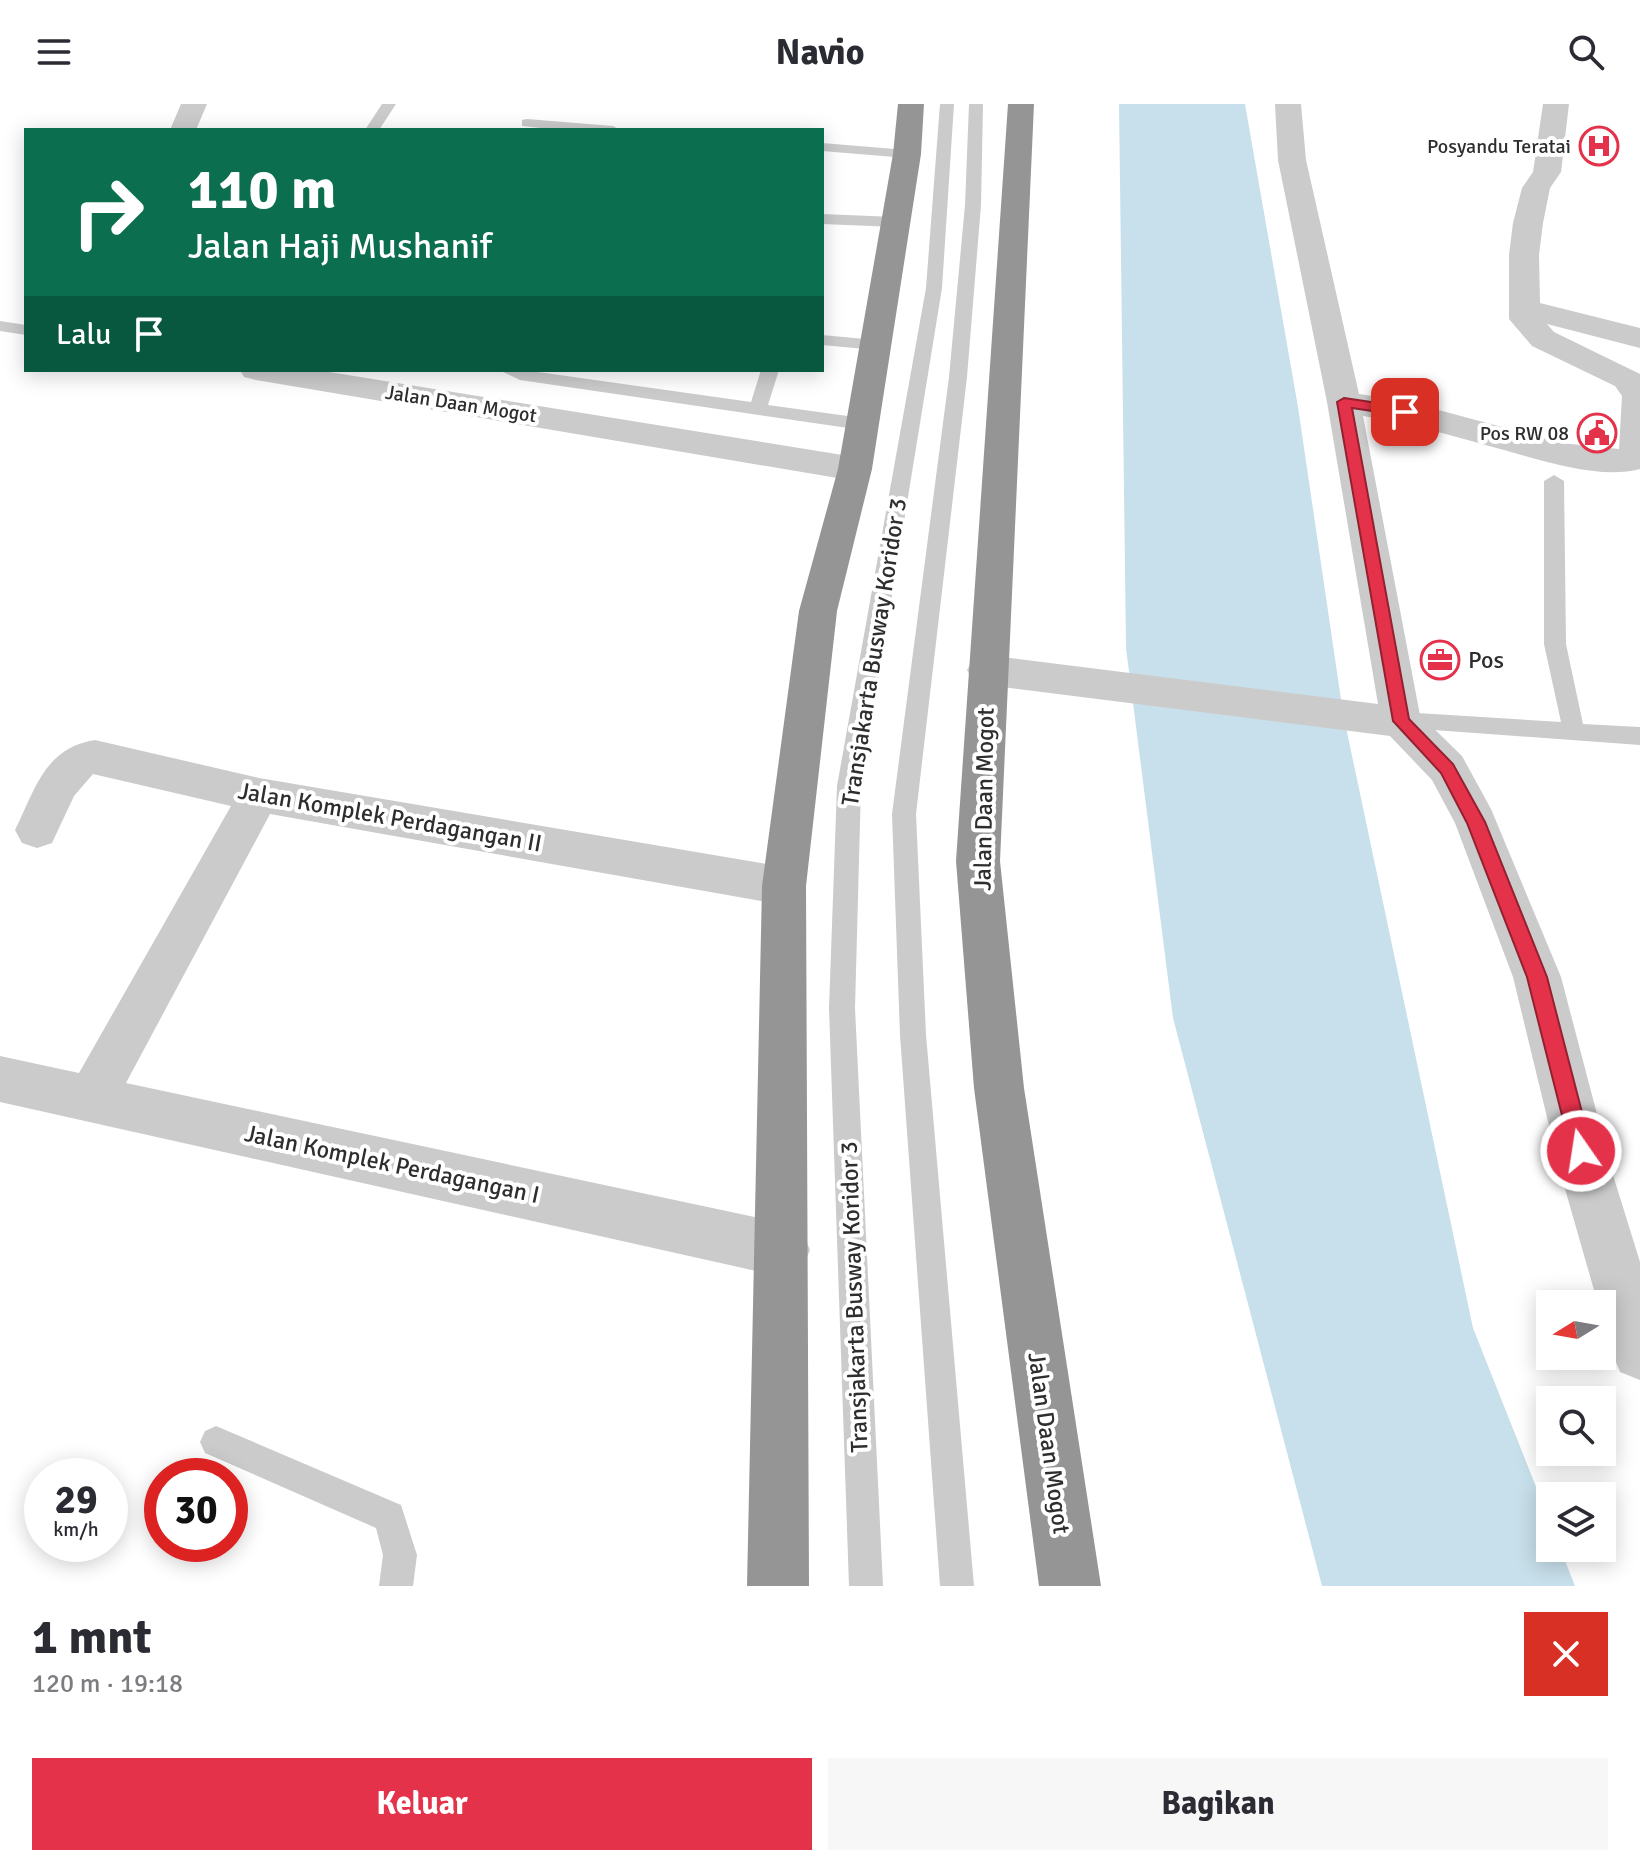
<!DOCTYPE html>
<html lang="id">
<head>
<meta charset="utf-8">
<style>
  :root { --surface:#fff; --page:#f7f7f7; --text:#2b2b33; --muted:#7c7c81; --accent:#e4324a }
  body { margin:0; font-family:Signika,sans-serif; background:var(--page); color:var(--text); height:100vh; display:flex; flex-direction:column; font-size:30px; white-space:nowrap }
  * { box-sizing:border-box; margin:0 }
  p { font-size:26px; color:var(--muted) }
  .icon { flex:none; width:44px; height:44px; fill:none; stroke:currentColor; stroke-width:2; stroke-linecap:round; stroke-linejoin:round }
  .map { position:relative; height:1482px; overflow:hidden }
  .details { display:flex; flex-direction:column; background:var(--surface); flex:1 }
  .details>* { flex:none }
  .banner { position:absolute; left:24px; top:24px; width:800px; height:244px; border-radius:0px; box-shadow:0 4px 20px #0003; background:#0b6e4f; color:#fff; overflow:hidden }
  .needle { width:52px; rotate:259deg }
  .fabs { position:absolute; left:1536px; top:1186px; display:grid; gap:16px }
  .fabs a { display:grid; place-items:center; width:80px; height:80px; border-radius:0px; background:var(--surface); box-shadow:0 4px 20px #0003; font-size:40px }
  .speed { position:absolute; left:24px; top:1354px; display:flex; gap:16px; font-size:40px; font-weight:700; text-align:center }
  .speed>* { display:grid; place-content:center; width:104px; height:104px; border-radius:50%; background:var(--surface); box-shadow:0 4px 20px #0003; line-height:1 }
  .speed small { font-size:20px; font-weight:400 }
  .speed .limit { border:12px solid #d22; background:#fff; color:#111 }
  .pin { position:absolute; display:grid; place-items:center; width:68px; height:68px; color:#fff; margin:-34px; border-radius:16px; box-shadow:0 4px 12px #0006 }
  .me { position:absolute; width:88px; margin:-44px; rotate:347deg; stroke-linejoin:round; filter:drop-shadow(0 0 6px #0008) }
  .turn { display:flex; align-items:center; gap:28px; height:168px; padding:0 32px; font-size:36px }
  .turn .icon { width:104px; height:104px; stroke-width:2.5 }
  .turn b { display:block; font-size:56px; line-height:68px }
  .then { display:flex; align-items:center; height:76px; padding:0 32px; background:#0003; gap:16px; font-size:30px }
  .round { display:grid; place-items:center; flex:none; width:84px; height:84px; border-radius:0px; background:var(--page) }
  .overview { display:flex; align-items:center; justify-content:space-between; height:136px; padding:0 32px }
  h1 { font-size:48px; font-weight:800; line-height:60px }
  .button { display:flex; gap:16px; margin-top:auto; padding:16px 32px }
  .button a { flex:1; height:92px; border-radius:0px; background:var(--accent); color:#fff; font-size:32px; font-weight:800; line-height:92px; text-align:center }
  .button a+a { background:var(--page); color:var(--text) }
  header { display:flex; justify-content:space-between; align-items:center; height:104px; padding:0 32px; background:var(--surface); font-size:36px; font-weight:800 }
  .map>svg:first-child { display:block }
  .water { fill:#c8e0eb }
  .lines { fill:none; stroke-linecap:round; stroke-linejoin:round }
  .lane { fill:#cbcbcb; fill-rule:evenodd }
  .street { fill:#cbcbcb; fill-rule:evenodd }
  .highway { fill:#959595; fill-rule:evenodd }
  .route { fill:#e4324a; stroke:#942030; stroke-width:2 }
  .labels { text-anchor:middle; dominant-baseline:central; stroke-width:8; stroke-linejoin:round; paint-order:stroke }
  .far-poi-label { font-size:20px; fill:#2e2e2e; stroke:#fff; text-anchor:end }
  .far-street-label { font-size:20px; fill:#2e2e2e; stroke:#fff }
  .street-label { font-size:24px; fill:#2e2e2e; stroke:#fff }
  .poi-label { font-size:24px; fill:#2e2e2e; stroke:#fff; text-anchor:start }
</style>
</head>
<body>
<header><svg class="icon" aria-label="menu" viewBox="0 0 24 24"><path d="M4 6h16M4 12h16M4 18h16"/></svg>Navio<svg class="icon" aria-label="search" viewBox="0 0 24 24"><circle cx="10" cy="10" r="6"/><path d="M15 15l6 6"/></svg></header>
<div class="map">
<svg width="1640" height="1482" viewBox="0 0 1640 1482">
  <rect width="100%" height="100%" fill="#fff"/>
  <path class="water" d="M 1119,0 L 1245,0 L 1298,303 L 1343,609 L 1473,1224 L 1550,1418 L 1550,1444 L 1560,1444 L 1575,1482 L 1322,1482 L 1173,914 L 1126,544 Z"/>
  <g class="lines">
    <path class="lane" d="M 382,0 L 396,0 L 379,26 L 365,26 Z
      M 940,0 L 954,0 L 942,184 L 861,682 L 855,904 L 883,1482 L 849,1482 L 829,904 L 837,682 L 926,184 Z
      M 969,0 L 983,0 L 981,101 L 967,273 L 916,710 L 926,931 L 974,1482 L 940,1482 L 900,931 L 892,710 L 949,273 L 965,101 Z
      M 527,15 L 613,22 L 620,26 L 559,26 L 522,22 L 522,16 Z
      M 822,39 L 907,46 L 914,50 L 907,54 L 822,47 Z
      M 822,110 L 895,113 L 903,118 L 895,123 L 822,120 Z
      M 0,217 L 26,221 L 26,231 L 0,227 Z
      M 822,231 L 876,236 L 885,241 L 876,246 L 822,241 Z
      M 499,266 L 524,266 L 751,298 L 761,266 L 779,266 L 768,301 L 862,314 L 871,320 L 862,326 L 520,276 Z
      M 1554,371 L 1564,377 L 1566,540 L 1583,620 L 1640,623 L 1640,641 L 1393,623 L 1390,617 L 1393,611 L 1401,608 L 1561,618 L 1544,540 L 1544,377 Z
      M 216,1322 L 401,1401 L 417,1451 L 413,1482 L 379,1482 L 383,1451 L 376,1424 L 205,1349 L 200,1338 L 205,1327 Z"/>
    <path class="street" d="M 181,0 L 207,0 L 196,26 L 170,26 Z
      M 1275,0 L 1301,0 L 1306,56 L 1359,290 L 1405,297 L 1561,339 L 1619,345 L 1622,292 L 1615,282 L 1532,242 L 1509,215 L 1509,151 L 1513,119 L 1522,84 L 1533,68 L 1543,0 L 1569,0 L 1561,68 L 1550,84 L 1543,119 L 1539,151 L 1540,199 L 1640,224 L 1640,244 L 1547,220 L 1554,228 L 1640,270 L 1640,365 C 1597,377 1532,353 1489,342 C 1447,330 1406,319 1363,312 L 1420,611 L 1462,652 L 1491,705 L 1561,873 L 1613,1071 L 1640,1158 L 1640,1276 L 1620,1268 C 1611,1246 1602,1224 1602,1200 L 1598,1200 L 1561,1071 L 1513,873 L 1455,719 L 1432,676 L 1390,632 L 987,581 L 973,577 L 967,566 L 973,555 L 987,551 L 1378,600 L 1327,298 L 1278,56 Z
      M 240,266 L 317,266 L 855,353 L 867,357 L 872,365 L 867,373 L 855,377 L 256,276 L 244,273 Z
      M 95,636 L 259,674 L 784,763 L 800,769 L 806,782 L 800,795 L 784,801 L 270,710 L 126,979 L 783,1119 L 802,1127 L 810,1146 L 802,1165 L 783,1173 L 0,998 L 0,952 L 79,969 L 231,702 L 93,670 L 74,692 L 52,739 L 37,744 L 22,739 L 15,726 C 35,686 44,644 95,636 Z"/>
    <path class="highway" d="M 898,0 L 924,0 L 921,50 L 872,365 L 837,507 L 806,782 L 809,1482 L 747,1482 L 762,782 L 799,507 L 838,365 L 893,50 Z
      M 1008,0 L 1034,0 L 1000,757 L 1024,984 L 1101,1482 L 1039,1482 L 974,984 L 956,757 Z"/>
  </g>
  <path class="route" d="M 1344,294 L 1405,303 L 1412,308 L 1405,312 L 1352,304 L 1409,615 L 1453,660 L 1485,718 L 1547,873 L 1592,1047 L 1589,1054 L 1581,1057 L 1574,1054 L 1571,1047 L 1527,873 L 1467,719 L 1441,669 L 1393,617 L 1337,298 Z"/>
  <defs>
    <symbol id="hospital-ring" viewBox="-11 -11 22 22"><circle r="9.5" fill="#fff" stroke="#e4324a" stroke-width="1.5"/><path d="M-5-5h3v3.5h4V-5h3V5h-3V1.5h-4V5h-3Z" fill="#e4324a"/></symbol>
    <symbol id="civic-ring" viewBox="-11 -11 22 22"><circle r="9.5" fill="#fff" stroke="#e4324a" stroke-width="1.5"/><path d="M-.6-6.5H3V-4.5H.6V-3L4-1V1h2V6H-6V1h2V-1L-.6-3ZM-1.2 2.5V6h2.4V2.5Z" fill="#e4324a"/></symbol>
    <symbol id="office-ring" viewBox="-11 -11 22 22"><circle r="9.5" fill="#fff" stroke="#e4324a" stroke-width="1.5"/><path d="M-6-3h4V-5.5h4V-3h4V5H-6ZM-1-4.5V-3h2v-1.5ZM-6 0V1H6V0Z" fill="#e4324a"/></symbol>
  </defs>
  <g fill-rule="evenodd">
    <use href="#hospital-ring" x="1577" y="20" width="44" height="44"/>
    <use href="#civic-ring" x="1575" y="307" width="44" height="44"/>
    <use href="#office-ring" x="1418" y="534" width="44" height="44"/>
  </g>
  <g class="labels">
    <g class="far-poi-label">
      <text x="1571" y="42">Posyandu Teratai</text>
      <text x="1569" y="329">Pos RW 08</text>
    </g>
    <g class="far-street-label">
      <text transform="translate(461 300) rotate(9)">Jalan Daan Mogot</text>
    </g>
    <g class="street-label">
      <text transform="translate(874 548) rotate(-81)">Transjakarta Busway Koridor 3</text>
      <text transform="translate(984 695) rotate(-89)">Jalan Daan Mogot</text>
      <text transform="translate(390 713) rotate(10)">Jalan Komplek Perdagangan II</text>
      <text transform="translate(392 1060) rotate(12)">Jalan Komplek Perdagangan I</text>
      <text transform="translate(854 1193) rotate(-92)">Transjakarta Busway Koridor 3</text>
      <text transform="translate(1049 1339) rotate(82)">Jalan Daan Mogot</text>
    </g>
    <g class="poi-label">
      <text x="1468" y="556">Pos</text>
    </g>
  </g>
</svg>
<div class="fabs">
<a><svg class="needle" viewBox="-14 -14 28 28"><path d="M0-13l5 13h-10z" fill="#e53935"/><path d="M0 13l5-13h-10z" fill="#7c7c81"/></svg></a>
<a><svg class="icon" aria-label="search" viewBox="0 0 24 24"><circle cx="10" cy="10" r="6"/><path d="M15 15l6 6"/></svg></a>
<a><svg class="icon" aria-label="layers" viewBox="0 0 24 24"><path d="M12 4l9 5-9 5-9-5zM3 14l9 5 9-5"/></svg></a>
</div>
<div class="speed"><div>29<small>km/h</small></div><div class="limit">30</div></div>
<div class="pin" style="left:1405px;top:308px;background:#d93025"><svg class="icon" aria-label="arrive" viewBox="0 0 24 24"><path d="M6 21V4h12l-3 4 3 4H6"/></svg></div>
<svg class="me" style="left:1581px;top:1047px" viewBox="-20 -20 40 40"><circle r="17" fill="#e4324a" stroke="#fff" stroke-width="3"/><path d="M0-11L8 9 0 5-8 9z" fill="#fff"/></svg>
<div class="banner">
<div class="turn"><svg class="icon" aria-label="right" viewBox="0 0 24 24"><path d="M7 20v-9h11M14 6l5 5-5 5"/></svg><div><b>110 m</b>Jalan Haji Mushanif</div></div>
<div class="then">Lalu<svg class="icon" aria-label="arrive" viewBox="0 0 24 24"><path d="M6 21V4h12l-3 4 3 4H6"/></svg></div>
</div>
</div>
<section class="details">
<div class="overview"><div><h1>1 mnt</h1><p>120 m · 19:18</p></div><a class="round" style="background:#d93025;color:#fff"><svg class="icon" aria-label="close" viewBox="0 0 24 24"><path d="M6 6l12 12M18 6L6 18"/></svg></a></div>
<div class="button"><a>Keluar</a><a>Bagikan</a></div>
</section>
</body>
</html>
